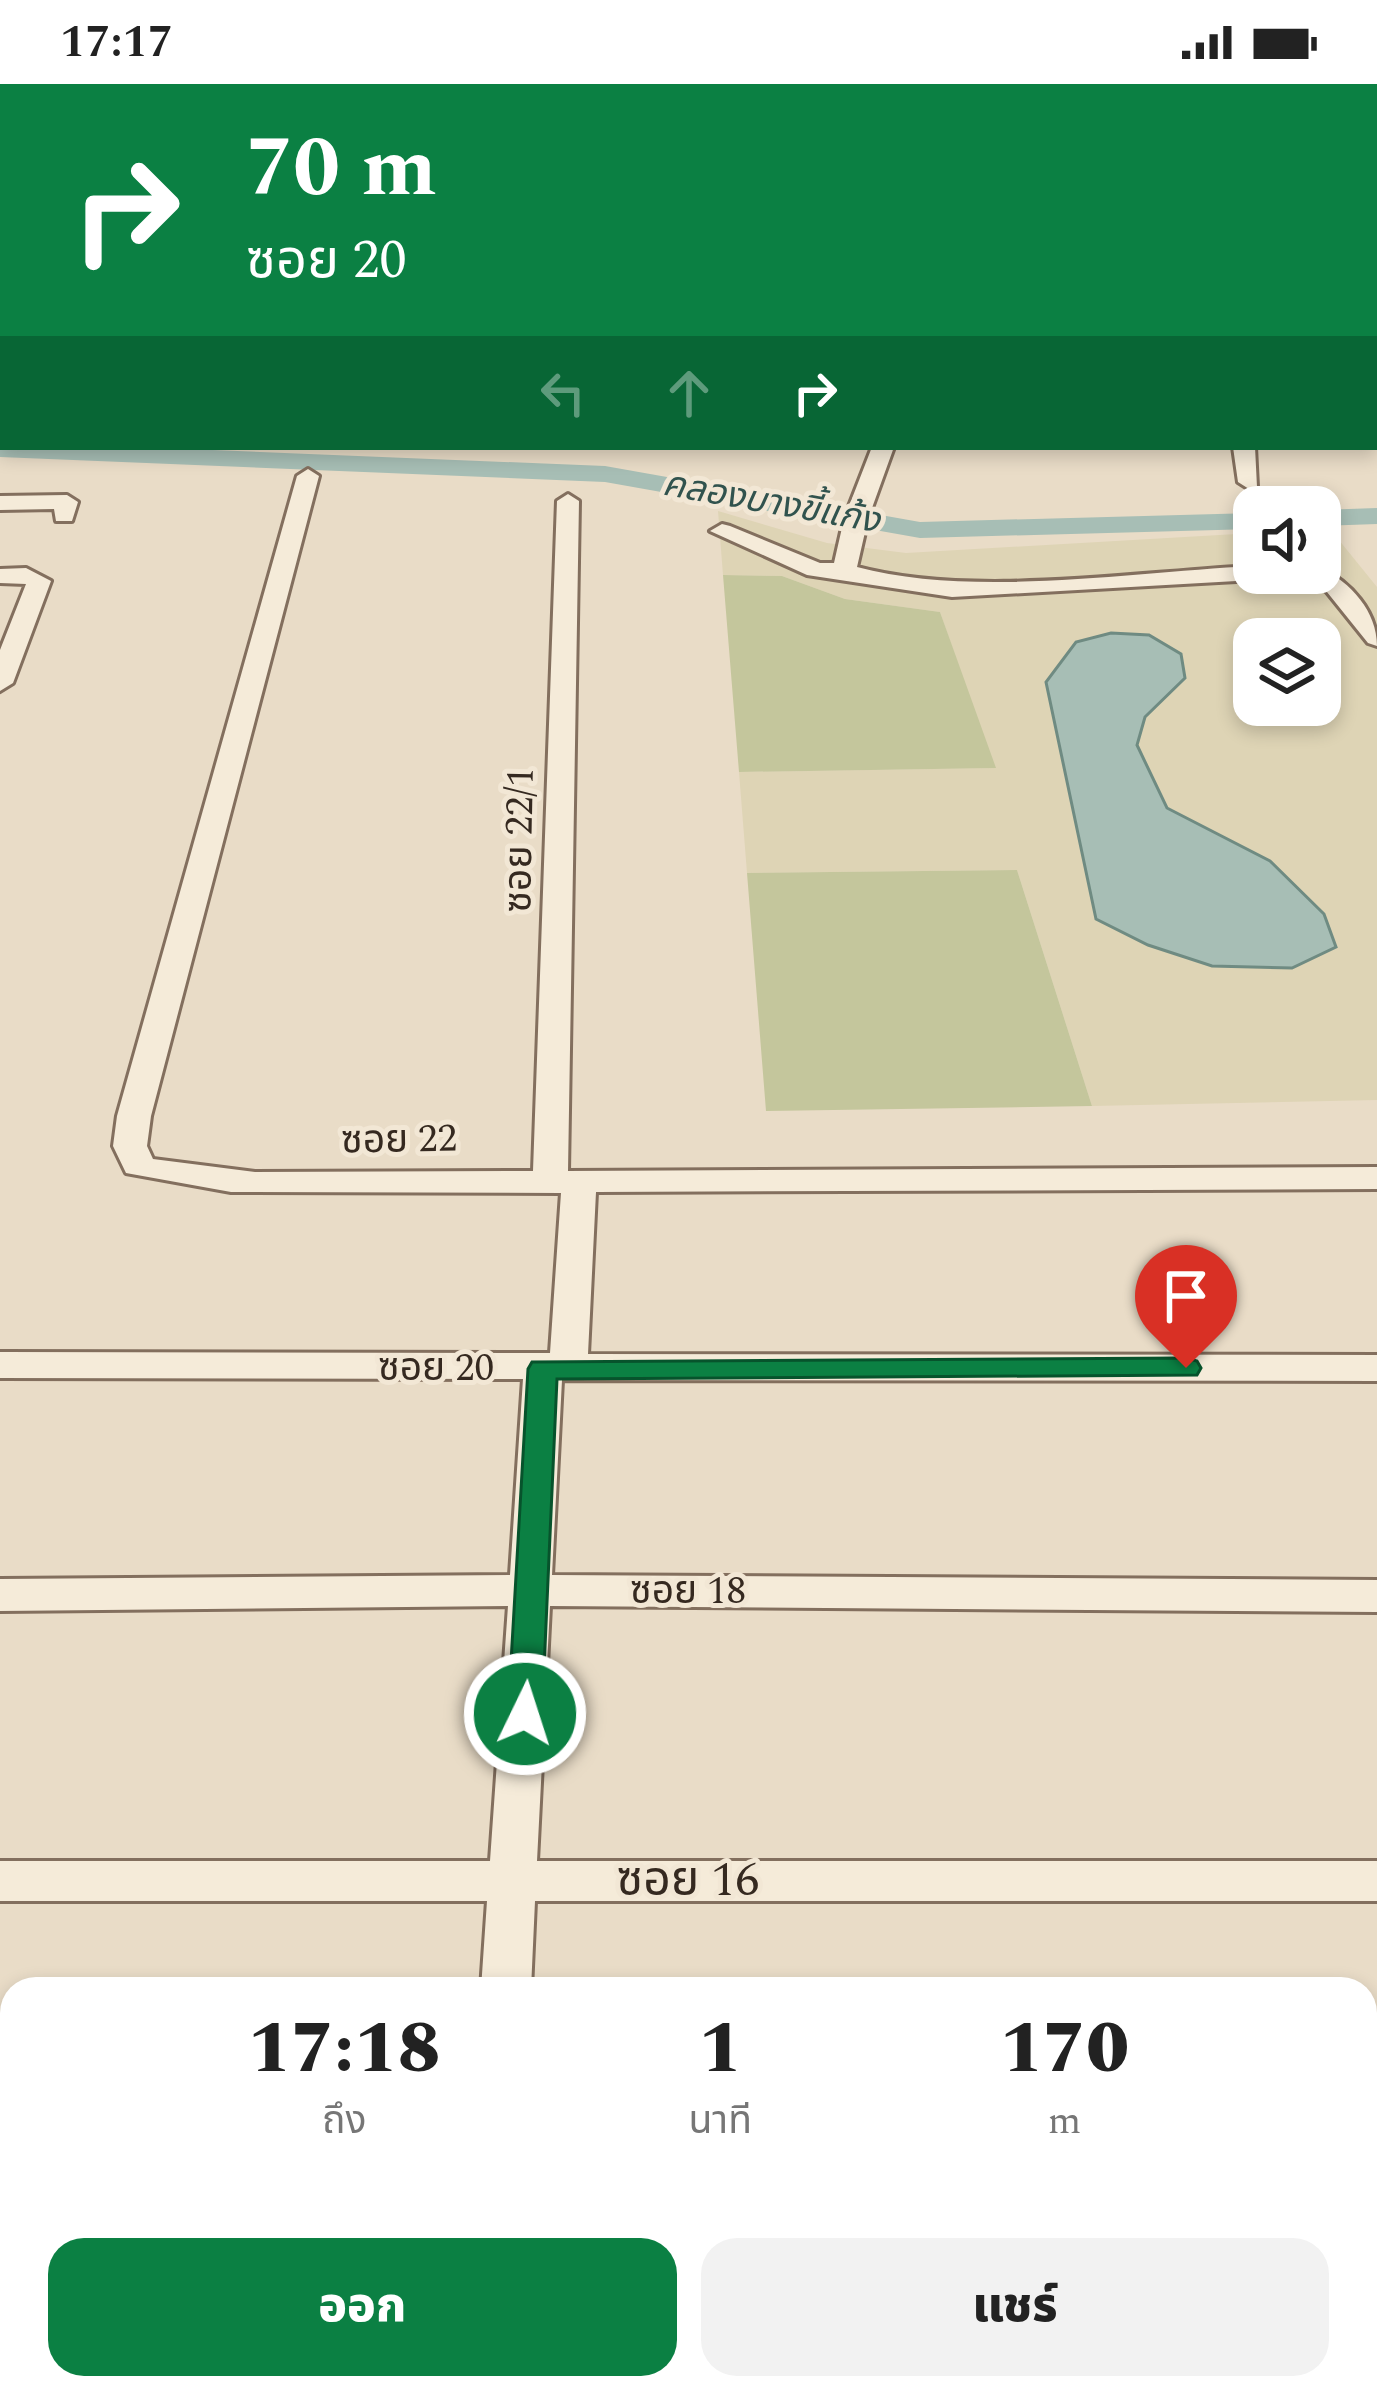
<!DOCTYPE html>
<html lang="th">
<head>
<meta charset="utf-8">
<style>
  :root { --surface:#fff; --page:#f2f2f2; --text:#222; --muted:#767676; --accent:#0b8043 }
  body { margin:0; font-family:Spectral,"Noto Sans Thai",serif; background:var(--page); color:var(--text); height:100vh; display:flex; flex-direction:column; font-size:45px; white-space:nowrap }
  * { box-sizing:border-box; margin:0 }
  p { font-size:39px; color:var(--muted) }
  .icon { flex:none; width:66px; height:66px; fill:none; stroke:currentColor; stroke-width:2; stroke-linecap:round; stroke-linejoin:round }
  .map { position:relative; flex:1; overflow:hidden }
  .drawer { position:absolute; left:0px; top:1893px; width:1377px; height:423px; display:flex; flex-direction:column; background:var(--surface); border-radius:36px 36px 0 0; box-shadow:0 6px 18px #0003 }
  .drawer>* { flex:none }
  .hud { position:absolute; left:0px; top:0px; width:1377px; height:366px; box-shadow:0 6px 18px #0003; background:#0b8043; color:#fff; overflow:hidden }
  .tools { position:absolute; left:1233px; top:402px; display:grid; gap:24px }
  .tools a { display:grid; place-items:center; width:108px; height:108px; border-radius:24px; background:var(--surface); box-shadow:0 6px 18px #0003; font-size:60px }
  .pin { position:absolute; display:grid; place-items:center; width:102px; height:102px; color:#fff; margin:-123px -51px; border-radius:50% 50% 50% 0; rotate:-45deg; box-shadow:0 0 12px #0007 }
  .pin .icon { rotate:45deg }
  .me { position:absolute; width:132px; margin:-66px; rotate:4deg; stroke-linejoin:round; filter:drop-shadow(0 0 9px #0008) }
  .turn { display:flex; align-items:center; gap:42px; height:252px; padding:0 48px; font-size:54px }
  .turn .icon { width:156px; height:156px; stroke-width:2.5 }
  .turn b { display:block; font-size:84px; line-height:102px }
  .lanes { display:flex; align-items:center; height:114px; padding:0 48px; background:#0003; justify-content:center; gap:60px; direction:ltr }
  .lanes .off { opacity:.35 }
  .eta { display:flex; justify-content:space-evenly; align-items:center; height:204px; text-align:center }
  .eta b { font-size:72px; font-weight:800; line-height:84px }
  .button { display:flex; gap:24px; margin-top:auto; padding:24px 48px }
  .button a { flex:1; height:138px; border-radius:36px; background:var(--accent); color:#fff; font-size:48px; font-weight:800; line-height:138px; text-align:center }
  .button a+a { background:var(--page); color:var(--text) }
  .status { display:flex; justify-content:space-between; align-items:center; height:84px; padding:0 60px; background:var(--surface); direction:ltr }
  .status svg { height:33px; fill:currentColor }
  .map>svg:first-child { display:block }
  .farmland { fill:#ded4b5; fill-rule:evenodd }
  .green { fill:#c4c69c }
  .water { fill:#a7beb5; stroke:#6f8b82; stroke-width:3 }
  .lines { fill:none; stroke-linecap:round; stroke-linejoin:round }
  .canal { fill:#a7beb5; fill-rule:evenodd }
  .street-casing { stroke:#836f5e; stroke-width:6 }
  .secondary-casing { stroke:#655041; stroke-width:6 }
  .street { fill:#f5ebd9; fill-rule:evenodd }
  .secondary { fill:#f5ebd9; fill-rule:evenodd }
  .route { fill:#0b8043; stroke:#07532c; stroke-width:3 }
  .labels { text-anchor:middle; dominant-baseline:central; stroke-width:10; stroke-linejoin:round; paint-order:stroke }
  .far-water-label { font-size:36px; font-style:italic; fill:#31534e; stroke:#f2e7d5 }
  .street-label { font-size:39px; fill:#352920; stroke:#f2e7d5 }
  .near-street-label { font-size:48px; fill:#352920; stroke:#f2e7d5 }
</style>
</head>
<body>
<div class="status"><b>17:17</b><svg viewBox="0 0 49 12"><path d="M0 12V9h3v3zM5 12V6h3v6zM10 12V3h3v9zM15 12V0h3v12zM26 1h20v11H26zM47 4h2v5h-2z"/></svg></div>
<div class="map">
<svg width="1377" height="2315" viewBox="0 0 1377 2315">
  <rect width="100%" height="100%" fill="#e9dcc7"/>
  <path class="farmland" d="M 718,427 L 827,459 L 906,469 L 1254,449 L 1254,489 L 1320,489 L 1320,445 L 1330,445 L 1377,503 L 1377,1016 L 1092,1022 L 1017,786 L 747,789 L 739,688 L 994,684 L 940,528 L 845,515 L 782,492 L 723,491 ZM 1254,555 L 1320,555 L 1320,621 L 1254,621 ZM 1184,594 L 1145,633 L 1137,662 L 1167,724 L 1270,777 L 1212,882 L 1148,861 L 1096,835 L 1046,598 Z"/>
  <path class="green" d="M 723,491 L 782,492 L 845,515 L 940,528 L 996,684 L 739,688 Z
    M 1017,786 L 1092,1022 L 766,1027 L 747,789 Z"/>
  <path class="water" d="M 1111,549 L 1149,551 L 1181,570 L 1185,594 L 1145,633 L 1137,661 L 1167,724 L 1270,777 L 1324,830 L 1336,863 L 1292,884 L 1212,882 L 1148,861 L 1096,835 L 1046,598 L 1076,558 Z"/>
  <g class="lines">
    <path class="canal" d="M 0,357 L 3,363 L 139,363 L 605,382 L 920,438 L 1254,429 L 1254,445 L 920,454 L 605,398 L 0,373 Z
      M 1377,424 L 1377,440 L 1320,442 L 1320,426 Z"/>
    <defs>
      <path id="street" d="M 398,0 L 414,0 L 396,3 Z
        M 556,0 L 572,0 L 572,3 L 556,3 Z
        M 823,0 L 877,0 L 879,3 L 825,3 Z
        M 1032,0 L 1048,0 L 1049,3 L 1033,3 Z
        M 1374,65 L 1377,65 L 1377,75 L 1374,75 Z
        M 1374,107 L 1377,107 L 1377,117 L 1374,117 Z
        M 1374,149 L 1377,149 L 1377,161 L 1374,161 Z
        M 872,363 L 894,363 L 868,435 L 857,483 C 971,514 1134,488 1254,482 L 1254,489 L 1266,489 L 1254,496 L 952,513 L 807,491 L 710,447 L 722,440 L 730,442 L 820,479 L 834,479 L 844,435 Z
        M 1233,363 L 1255,363 L 1257,403 L 1249,405 L 1238,398 Z
        M 308,385 L 319,392 L 151,1032 L 147,1062 L 153,1075 L 255,1088 L 533,1087 L 557,417 L 568,410 L 579,417 L 568,1087 L 1377,1083 L 1377,1105 L 596,1108 L 588,1270 L 1377,1271 L 1377,1297 L 562,1296 L 552,1491 L 1377,1496 L 1377,1528 L 550,1522 L 537,1777 L 1377,1777 L 1377,1817 L 535,1817 L 531,1905 L 481,1905 L 487,1817 L 0,1817 L 0,1777 L 490,1777 L 508,1522 L 0,1527 L 0,1495 L 510,1491 L 523,1295 L 0,1294 L 0,1268 L 550,1269 L 561,1109 L 231,1108 L 126,1089 L 113,1062 L 117,1032 L 297,392 Z
        M 67,411 L 78,418 L 72,437 L 56,437 L 54,425 L 0,426 L 0,412 Z
        M 1320,483 C 1351,499 1377,527 1377,562 L 1368,559 L 1327,508 L 1303,489 L 1320,489 Z
        M 26,484 L 51,497 L 13,599 L 0,607 L 0,566 L 26,500 L 0,499 L 0,485 Z
        M 1365,2124 L 1377,2124 L 1377,2174 L 1365,2174 Z
        M 0,2127 L 12,2127 L 12,2177 L 0,2177 Z
        M 448,2304 L 504,2304 L 503,2315 L 447,2315 Z"/>
      <path id="secondary" d="M 1266,0 L 1288,0 L 1290,3 L 1268,3 Z
        M 1374,23 L 1377,23 L 1377,37 L 1374,37 Z
        M 0,136 L 3,136 L 3,152 L 0,152 Z"/>
    </defs>
    <use href="#street" class="street-casing"/>
    <use href="#secondary" class="secondary-casing"/>
    <use href="#street" class="street"/>
    <use href="#secondary" class="secondary"/>
  </g>
  <path class="route" d="M 1186,1274 L 1197,1277 L 1201,1284 L 1197,1291 L 557,1295 L 542,1630 L 537,1639 L 525,1643 L 513,1639 L 508,1630 L 528,1285 L 532,1278 Z"/>
  <g class="labels">
    <g class="far-water-label">
      <text transform="translate(771 419) rotate(10)">คลองบางขี้แก้ง</text>
    </g>
    <g class="street-label">
      <text transform="translate(520 756) rotate(-89)">ซอย 22/1</text>
      <text transform="translate(399 1056) rotate(-1)">ซอย 22</text>
      <text x="436" y="1284">ซอย 20</text>
      <text x="688" y="1507">ซอย 18</text>
    </g>
    <g class="near-street-label">
      <text x="688" y="1796">ซอย 16</text>
    </g>
  </g>
</svg>
<div class="tools">
<a><svg class="icon" aria-label="sound" viewBox="0 0 24 24"><path d="M4 9h4l5-4v14l-5-4H4zM17 9q2 3 0 6"/></svg></a>
<a><svg class="icon" aria-label="layers" viewBox="0 0 24 24"><path d="M12 4l9 5-9 5-9-5zM3 14l9 5 9-5"/></svg></a>
</div>
<div class="pin" style="left:1186px;top:1284px;background:#d93025"><svg class="icon" aria-label="arrive" viewBox="0 0 24 24"><path d="M6 21V4h12l-3 4 3 4H6"/></svg></div>
<svg class="me" style="left:525px;top:1630px" viewBox="-20 -20 40 40"><circle r="17" fill="#0b8043" stroke="#fff" stroke-width="3"/><path d="M0-11L8 9 0 5-8 9z" fill="#fff"/></svg>
<div class="hud">
<div class="turn"><svg class="icon" aria-label="right" viewBox="0 0 24 24"><path d="M7 20v-9h11M14 6l5 5-5 5"/></svg><div><b>70 m</b>ซอย 20</div></div>
<div class="lanes"><svg class="icon off" aria-label="left" viewBox="0 0 24 24"><path d="M17 20v-9H6M10 6l-5 5 5 5"/></svg><svg class="icon off" aria-label="ahead" viewBox="0 0 24 24"><path d="M12 20V5M6 11l6-6 6 6"/></svg><svg class="icon" aria-label="right" viewBox="0 0 24 24"><path d="M7 20v-9h11M14 6l5 5-5 5"/></svg></div>
</div>
<section class="drawer">
<div class="eta">
<div><b>17:18</b><p>ถึง</p></div>
<div><b>1</b><p>นาที</p></div>
<div><b>170</b><p>m</p></div>
</div>
<div class="button"><a>ออก</a><a>แชร์</a></div>
</section>
</div>
</body>
</html>
